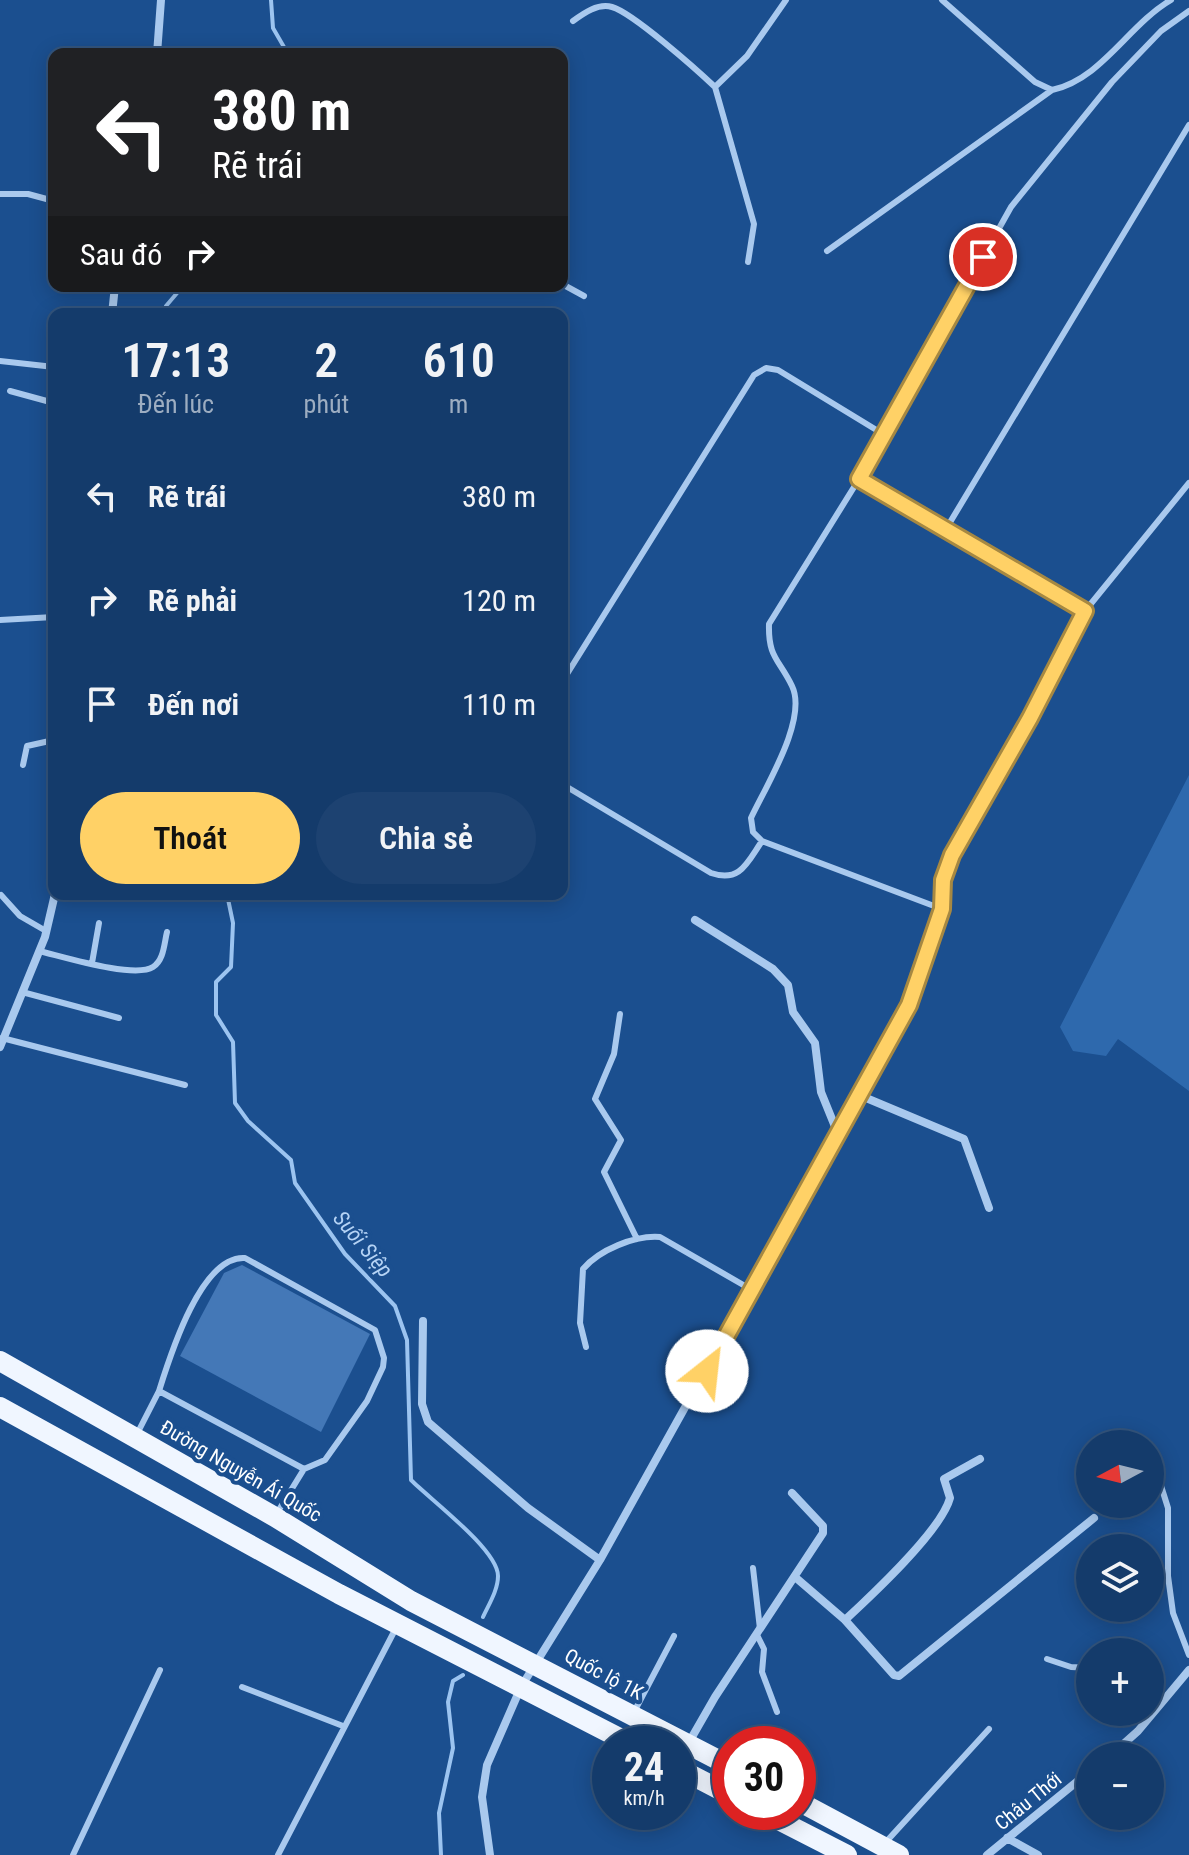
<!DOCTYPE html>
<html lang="vi">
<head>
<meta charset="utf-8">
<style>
  :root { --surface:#143b6b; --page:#1d4271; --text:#f1f3f6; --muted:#9dadc1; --line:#33557e; --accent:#ffd166 }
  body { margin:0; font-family:"Roboto Condensed",sans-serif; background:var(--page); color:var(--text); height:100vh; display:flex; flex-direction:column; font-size:30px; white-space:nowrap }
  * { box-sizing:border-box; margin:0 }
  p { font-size:26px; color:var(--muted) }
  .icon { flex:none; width:44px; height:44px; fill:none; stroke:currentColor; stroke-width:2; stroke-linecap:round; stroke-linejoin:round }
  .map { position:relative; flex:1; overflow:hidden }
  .panel { position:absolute; left:48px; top:308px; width:520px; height:592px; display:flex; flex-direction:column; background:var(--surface); border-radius:16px; box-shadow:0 4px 20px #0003,0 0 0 2px var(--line) }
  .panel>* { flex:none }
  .top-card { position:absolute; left:48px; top:48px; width:520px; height:244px; border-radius:16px; box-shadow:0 4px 20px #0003,0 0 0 2px var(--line); background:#202124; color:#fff; overflow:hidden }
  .needle { width:52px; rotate:263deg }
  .buttons { position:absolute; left:1076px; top:1430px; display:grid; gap:16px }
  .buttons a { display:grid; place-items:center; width:88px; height:88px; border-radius:50%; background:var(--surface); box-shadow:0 4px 20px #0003,0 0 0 2px var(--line); font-size:40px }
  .speed { position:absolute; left:592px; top:1726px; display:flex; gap:16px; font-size:40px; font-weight:700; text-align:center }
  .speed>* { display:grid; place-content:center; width:104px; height:104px; border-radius:50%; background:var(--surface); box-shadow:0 4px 20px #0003,0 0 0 2px var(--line); line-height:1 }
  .speed small { font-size:20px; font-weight:400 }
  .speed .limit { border:12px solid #d22; background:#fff; color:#111 }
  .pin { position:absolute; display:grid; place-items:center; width:68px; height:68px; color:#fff; margin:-34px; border:4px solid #fff; border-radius:50%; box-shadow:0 2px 8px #0007 }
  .me { position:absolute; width:88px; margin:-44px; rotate:29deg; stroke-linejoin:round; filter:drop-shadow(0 0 6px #0008) }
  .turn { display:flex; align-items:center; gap:28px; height:168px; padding:0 32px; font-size:36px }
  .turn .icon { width:104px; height:104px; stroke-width:2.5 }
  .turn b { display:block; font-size:56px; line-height:68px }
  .then { display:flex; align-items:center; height:76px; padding:0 32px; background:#0003; gap:16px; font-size:30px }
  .eta { display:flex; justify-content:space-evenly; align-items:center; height:136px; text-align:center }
  .eta b { font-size:48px; font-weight:600; line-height:56px }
  .button { display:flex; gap:16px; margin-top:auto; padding:16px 32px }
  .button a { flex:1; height:92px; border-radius:48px; background:var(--accent); color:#111; font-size:32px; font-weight:600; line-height:92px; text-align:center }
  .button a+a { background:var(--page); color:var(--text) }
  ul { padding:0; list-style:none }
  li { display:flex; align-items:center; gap:24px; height:104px; padding:0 32px }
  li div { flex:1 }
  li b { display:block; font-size:30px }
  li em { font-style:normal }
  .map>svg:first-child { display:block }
  .green { fill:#2e69ad }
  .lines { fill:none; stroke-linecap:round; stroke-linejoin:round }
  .stream { stroke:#9cc4f0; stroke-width:4 }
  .building { fill:#4478b7 }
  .lane { stroke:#a9c9ee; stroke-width:6 }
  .street { stroke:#a9c9ee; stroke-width:8 }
  .primary { stroke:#f0f6ff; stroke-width:20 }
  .route-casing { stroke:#a68842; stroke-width:20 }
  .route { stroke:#ffd166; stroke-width:14 }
  .labels { text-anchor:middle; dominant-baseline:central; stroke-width:8; stroke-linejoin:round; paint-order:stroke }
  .street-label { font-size:20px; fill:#fff; stroke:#1b4f8f }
  .water-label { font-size:22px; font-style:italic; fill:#b5d3f5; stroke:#1b4f8f }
</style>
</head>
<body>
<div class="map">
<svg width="1189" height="1855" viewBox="0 0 1189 1855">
  <rect width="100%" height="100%" fill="#1b4f8f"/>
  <path class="green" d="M 1189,775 L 1189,1091 L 1118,1039 L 1106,1056 L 1073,1051 L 1060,1027 Z"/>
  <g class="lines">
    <path class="stream" d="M 271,0 L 273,28 L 288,54
      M 166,314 L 166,306 L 183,286
      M 151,894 L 172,894
      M 219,894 L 228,899 L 233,923 L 231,967 L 216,982 L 216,1015 L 233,1042 L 235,1103 L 248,1121 L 291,1160 L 295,1183 L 345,1254 L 395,1306 L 407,1340 L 411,1480 C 431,1500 498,1550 498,1576 C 498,1590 489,1604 483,1617
      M 441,1855 L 439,1813 L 453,1748 L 448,1702 L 453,1681 L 463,1675"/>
  </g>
  <path class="building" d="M 242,1265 L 370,1334 L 321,1432 L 180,1356 L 224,1273 Z"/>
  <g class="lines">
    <path class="lane" d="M 942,0 L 1035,82 L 1052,90 C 1102,79 1128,25 1171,0
      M 573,21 C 584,13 598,3 612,7 C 633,13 697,70 715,87
      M 0,194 L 28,194 L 54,201
      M 827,251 L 1052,90
      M 748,262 L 754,224 L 715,87 L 747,56 L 786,0
      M 562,284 L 584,296
      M 0,361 L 54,367
      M 10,391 L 54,403
      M 859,479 L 1085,611
      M 946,529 L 1189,125
      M 0,620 L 54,617
      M 562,682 L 754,375 L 766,368 L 778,370 L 883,434
      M 23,765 L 27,746 L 54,740
      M 562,784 L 711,873 C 740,883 747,863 762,841
      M 942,894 L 952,855 L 1030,718 L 1085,611 L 1189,483
      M 1,895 L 20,916 L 46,931
      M 942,909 L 762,841 L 753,832 L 751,818 C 766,786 808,719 792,686 C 779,659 768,658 769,624 L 859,479 L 1011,207 L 1112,82 L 1161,31 L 1189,11
      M 39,951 C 61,956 134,979 153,967 C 164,960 164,944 167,932
      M 92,963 L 99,923
      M 22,992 L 119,1018
      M 620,1014 L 614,1054 L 595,1099 L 621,1140 L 604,1172 L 637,1239
      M 2,1038 L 185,1085
      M 586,1347 L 580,1323 L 583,1269 C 599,1250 635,1235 660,1237 L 752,1290
      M 159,1391 C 170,1356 201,1255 245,1258 L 375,1330 L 384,1358 L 383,1367 L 367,1401 L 325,1460 L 304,1469
      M 137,1434 L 159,1391 L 304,1469 L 277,1513
      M 1150,1451 L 1168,1508 L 1168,1576 L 1173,1613 L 1189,1655
      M 753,1568 L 760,1629
      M 757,1635 L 764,1649 L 762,1672 L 777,1712
      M 1047,1659 L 1071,1667 L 1090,1668
      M 242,1687 L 343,1726
      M 1150,1692 L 1162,1703
      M 634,1712 L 674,1636
      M 885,1843 L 989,1729
      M 73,1855 L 160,1670
      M 278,1855 L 397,1626"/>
    <path class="street" d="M 157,54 L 161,0
      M 112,314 L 115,286
      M 695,920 L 773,969 L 788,985 L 793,1012 L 815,1043 L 821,1092 L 838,1134
      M 0,1047 L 45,937 L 55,894
      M 859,1095 L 964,1139 L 989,1208
      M 423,1321 L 422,1404 L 428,1422 L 528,1508 L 600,1560
      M 795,1577 L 845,1620 C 872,1595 941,1531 950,1498 L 944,1479 L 980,1459
      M 845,1620 L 894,1675 L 899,1676 L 1094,1518
      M 688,1744 L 715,1697 L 823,1533 L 823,1526 L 792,1493
      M 1110,1756 L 1138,1731 L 1189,1670
      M 1007,1838 L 1038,1855
      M 490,1855 L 482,1797 L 487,1765 L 521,1687 L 600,1560 L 909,1005 L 942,909 L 942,894
      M 987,1855 L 1090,1771"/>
    <path class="primary" d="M 0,1361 L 275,1517 L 411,1601 L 730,1766
      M 0,1407 L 339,1594 L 631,1744
      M 678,1768 L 730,1795
      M 798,1801 L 899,1855
      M 763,1812 L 847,1855"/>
  </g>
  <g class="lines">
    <defs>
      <path id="route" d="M 707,1371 L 909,1005 L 942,909 L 943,880 L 952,855 L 1030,718 L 1085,611 L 859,479 L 983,257"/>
    </defs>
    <use href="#route" class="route-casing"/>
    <use href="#route" class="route"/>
  </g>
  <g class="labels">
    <g class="street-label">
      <text transform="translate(241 1471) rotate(30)">Đường Nguyễn Ái Quốc</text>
      <text transform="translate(604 1674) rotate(28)">Quốc lộ 1K</text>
      <text transform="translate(1028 1801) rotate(-39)">Châu Thới</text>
    </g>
    <g class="water-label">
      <text transform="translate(363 1244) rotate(50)">Suối Siệp</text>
    </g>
  </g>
</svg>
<div class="buttons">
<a><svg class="needle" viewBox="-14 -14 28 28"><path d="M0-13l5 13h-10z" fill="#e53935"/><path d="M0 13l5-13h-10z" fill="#9dadc1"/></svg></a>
<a><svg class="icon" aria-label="layers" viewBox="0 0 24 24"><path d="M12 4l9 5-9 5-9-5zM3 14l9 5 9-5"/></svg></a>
<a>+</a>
<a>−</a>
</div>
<div class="speed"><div>24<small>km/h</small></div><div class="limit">30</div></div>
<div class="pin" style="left:983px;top:257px;background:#d93025"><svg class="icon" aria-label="arrive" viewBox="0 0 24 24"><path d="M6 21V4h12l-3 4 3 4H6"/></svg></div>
<svg class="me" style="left:707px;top:1371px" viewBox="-20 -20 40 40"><circle r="19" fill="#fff"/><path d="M0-13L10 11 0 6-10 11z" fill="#ffd166"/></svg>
<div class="top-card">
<div class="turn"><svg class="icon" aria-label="left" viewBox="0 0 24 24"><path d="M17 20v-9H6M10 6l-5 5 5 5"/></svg><div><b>380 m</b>Rẽ trái</div></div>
<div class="then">Sau đó<svg class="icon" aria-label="right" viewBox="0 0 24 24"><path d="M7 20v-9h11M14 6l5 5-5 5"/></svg></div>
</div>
<section class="panel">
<div class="eta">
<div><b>17:13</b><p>Đến lúc</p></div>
<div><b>2</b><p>phút</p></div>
<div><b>610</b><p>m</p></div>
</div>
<ul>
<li><svg class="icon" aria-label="left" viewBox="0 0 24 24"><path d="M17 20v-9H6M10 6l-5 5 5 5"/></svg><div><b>Rẽ trái</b></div><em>380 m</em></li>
<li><svg class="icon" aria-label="right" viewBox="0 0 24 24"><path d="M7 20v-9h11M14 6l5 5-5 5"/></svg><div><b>Rẽ phải</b></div><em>120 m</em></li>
<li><svg class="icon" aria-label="arrive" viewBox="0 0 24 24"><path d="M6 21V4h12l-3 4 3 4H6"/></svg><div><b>Đến nơi</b></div><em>110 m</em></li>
</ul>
<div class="button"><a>Thoát</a><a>Chia sẻ</a></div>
</section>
</div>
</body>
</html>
